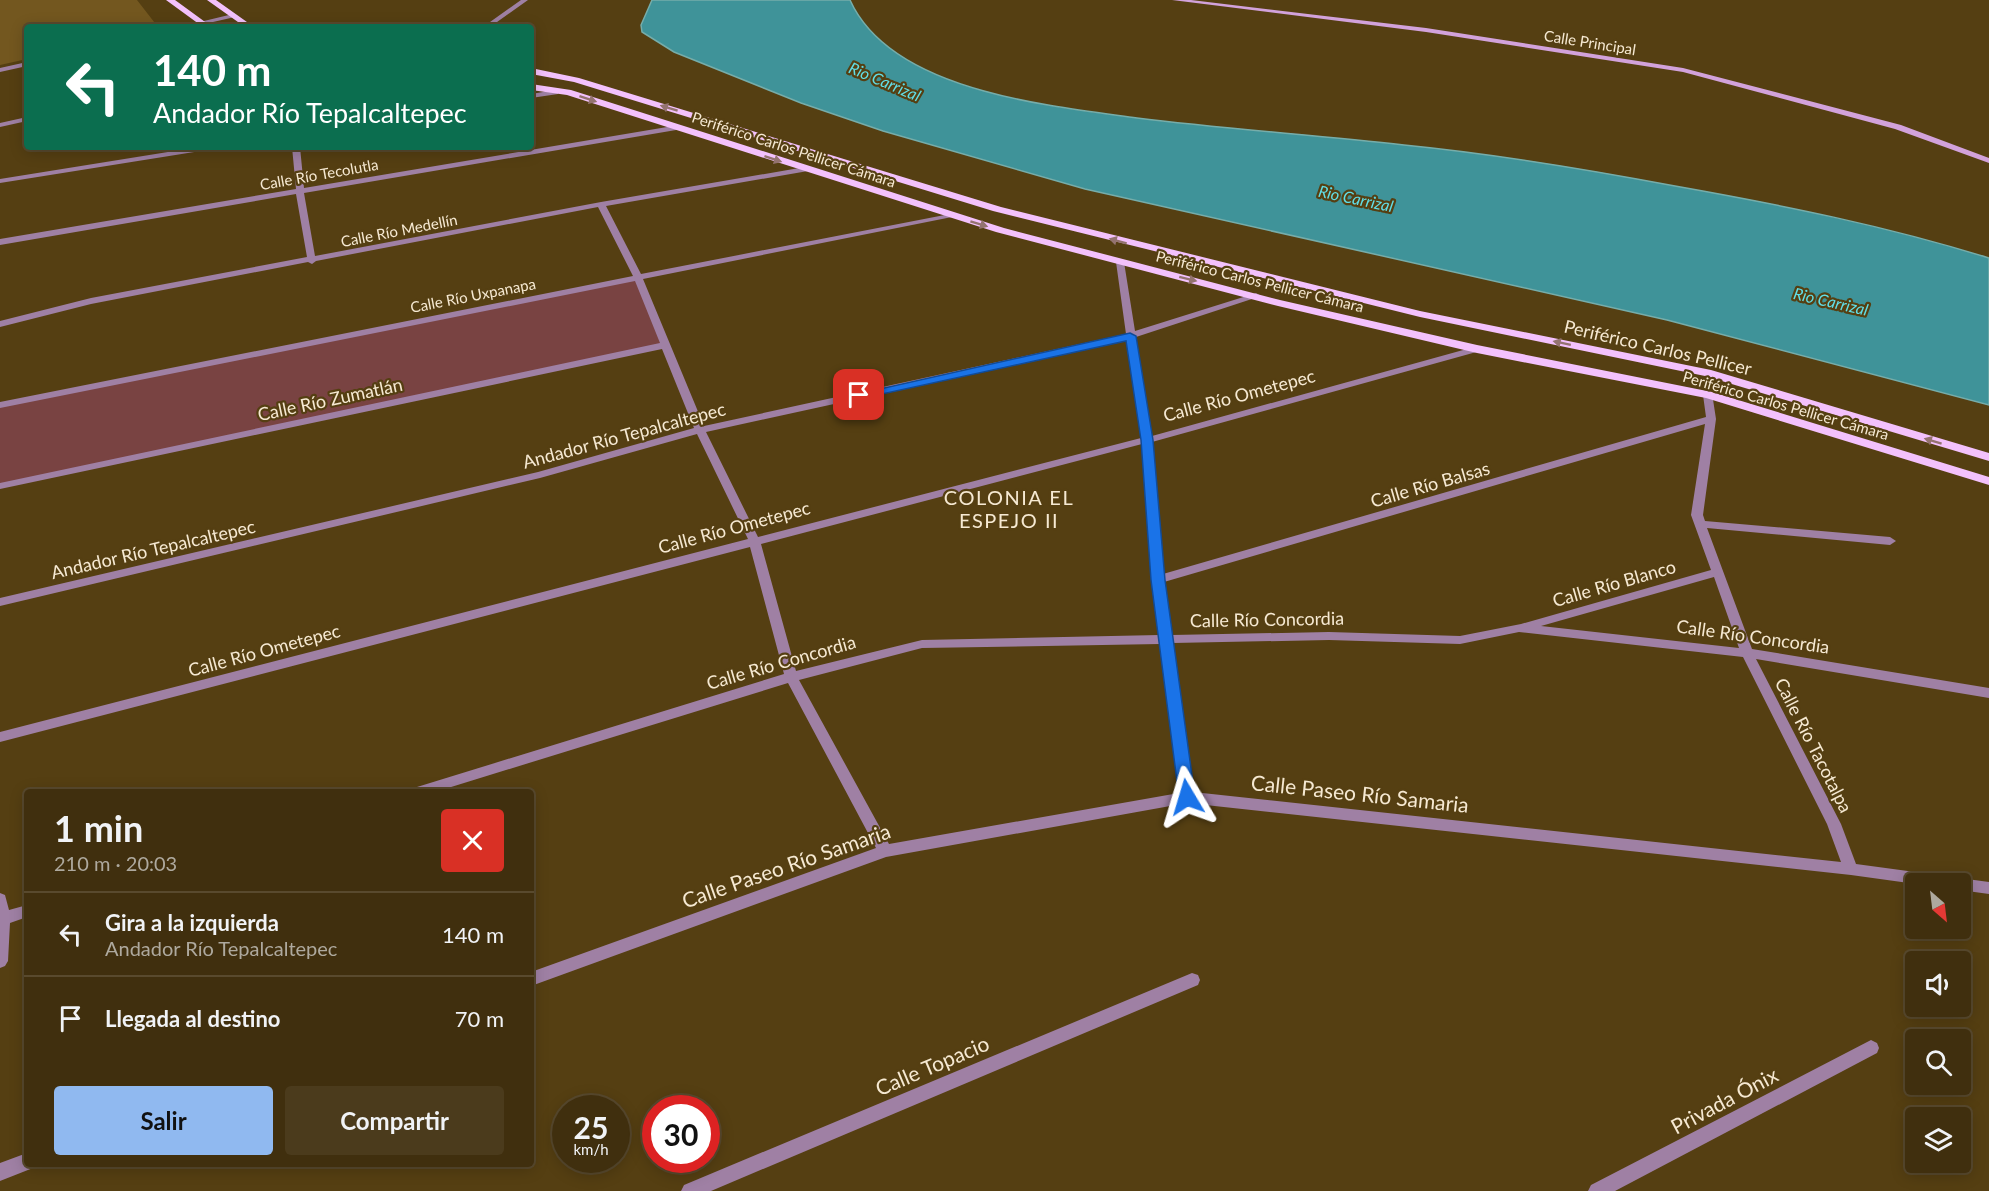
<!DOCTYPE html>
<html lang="es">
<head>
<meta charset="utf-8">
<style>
  :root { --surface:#402f0e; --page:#4b3b1c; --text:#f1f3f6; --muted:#aea99e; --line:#594a2e; --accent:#90b9f0 }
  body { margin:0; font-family:Lato,sans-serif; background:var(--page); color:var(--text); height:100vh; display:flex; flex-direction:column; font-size:22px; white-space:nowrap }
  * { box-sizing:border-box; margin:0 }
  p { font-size:20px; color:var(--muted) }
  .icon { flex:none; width:33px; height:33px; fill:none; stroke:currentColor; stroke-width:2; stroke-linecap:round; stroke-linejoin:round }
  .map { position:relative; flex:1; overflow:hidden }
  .sheet { position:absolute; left:24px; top:789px; width:510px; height:378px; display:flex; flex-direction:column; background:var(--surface); border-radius:6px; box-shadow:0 3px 15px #0003,0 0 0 2px var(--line) }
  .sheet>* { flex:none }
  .hud { position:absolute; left:24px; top:24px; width:510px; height:126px; border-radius:6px; box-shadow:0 3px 15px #0003,0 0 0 2px var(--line); background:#0b6e4f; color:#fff; overflow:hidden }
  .needle { width:39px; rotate:152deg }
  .fabs { position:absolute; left:1905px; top:873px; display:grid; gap:12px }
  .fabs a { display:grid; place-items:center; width:66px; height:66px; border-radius:6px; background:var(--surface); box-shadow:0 3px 15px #0003,0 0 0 2px var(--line); font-size:30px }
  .speed { position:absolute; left:552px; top:1095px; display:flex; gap:12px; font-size:30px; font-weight:700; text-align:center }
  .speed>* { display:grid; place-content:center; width:78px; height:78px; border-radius:50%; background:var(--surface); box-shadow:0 3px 15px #0003,0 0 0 2px var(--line); line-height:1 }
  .speed small { font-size:15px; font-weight:400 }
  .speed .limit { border:9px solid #d22; background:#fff; color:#111 }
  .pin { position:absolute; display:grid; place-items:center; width:51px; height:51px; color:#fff; margin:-26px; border-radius:12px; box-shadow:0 3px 9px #0006 }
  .me { position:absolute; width:66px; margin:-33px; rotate:353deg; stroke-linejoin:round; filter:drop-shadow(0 0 4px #0008) }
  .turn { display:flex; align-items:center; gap:21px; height:126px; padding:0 30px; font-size:27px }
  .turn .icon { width:78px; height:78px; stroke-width:2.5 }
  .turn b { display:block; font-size:42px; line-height:51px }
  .round { display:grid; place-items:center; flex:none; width:63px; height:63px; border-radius:6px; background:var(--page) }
  .overview { display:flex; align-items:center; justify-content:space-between; height:102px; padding:0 30px }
  h1 { font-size:36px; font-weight:700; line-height:45px }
  .button { display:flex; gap:12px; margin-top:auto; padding:12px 30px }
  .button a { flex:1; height:69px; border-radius:6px; background:var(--accent); color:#111; font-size:24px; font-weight:700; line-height:69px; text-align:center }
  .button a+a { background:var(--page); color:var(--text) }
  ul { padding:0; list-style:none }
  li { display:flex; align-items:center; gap:18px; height:84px; padding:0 30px; border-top:2px solid var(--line) }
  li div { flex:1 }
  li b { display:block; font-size:22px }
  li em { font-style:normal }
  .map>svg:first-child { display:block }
  .green { fill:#794342 }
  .water { fill:#3f9399; stroke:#76adaa; stroke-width:1.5 }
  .building { fill:#73571f }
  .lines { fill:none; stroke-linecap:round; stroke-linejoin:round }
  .street { fill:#9f80a4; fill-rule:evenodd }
  .secondary { fill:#d2a2db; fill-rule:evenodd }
  .primary { fill:#f3c1fc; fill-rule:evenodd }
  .oneway { fill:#947370 }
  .route { fill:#1a73e8; stroke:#114b97; stroke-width:1.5 }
  .labels { text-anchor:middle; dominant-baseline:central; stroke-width:4.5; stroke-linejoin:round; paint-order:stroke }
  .far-street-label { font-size:15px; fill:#f6e9d2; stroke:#553f12 }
  .far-water-label { font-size:16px; font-style:italic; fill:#61dee7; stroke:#553f12 }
  .street-label { font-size:18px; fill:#f6e9d2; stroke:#553f12 }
  .neighbourhood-label { font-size:20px; letter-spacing:1.5px; fill:#f6e9d2; stroke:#553f12 }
  .near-street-label { font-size:21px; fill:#f6e9d2; stroke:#553f12 }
</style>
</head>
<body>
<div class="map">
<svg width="1989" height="1191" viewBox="0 0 1989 1191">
  <rect width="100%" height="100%" fill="#553f12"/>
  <path class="green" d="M 638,277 L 666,345 L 0,486 L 0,405 Z"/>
  <path class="water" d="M 652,0 L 850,0 C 873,51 933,77 984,91 C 1034,105 1086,111 1137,118 C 1226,129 1315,135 1404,145 C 1495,154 1585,169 1675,186 C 1782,205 1886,226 1989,258 L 1989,405 L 1667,320 L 1085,189 L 883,131 L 801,103 L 674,52 L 642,32 L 641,25 Z"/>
  <path class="building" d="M 0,0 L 137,0 L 158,27 L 27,27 L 27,59 L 0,65 Z"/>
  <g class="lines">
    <path class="street" d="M 521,0 L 528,0 L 490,27 L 483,27 Z
      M 233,14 L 236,16 L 235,17 L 191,27 L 179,27 Z
      M 27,62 L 27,66 L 0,72 L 0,68 Z
      M 555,90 L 558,90 L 558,94 L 531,98 L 531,94 Z
      M 27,117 L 27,121 L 0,127 L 0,123 Z
      M 679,125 L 683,127 L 682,129 L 304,193 L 315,256 L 601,202 L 805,167 L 809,169 L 808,171 L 606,206 L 641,274 L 955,213 L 955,217 L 952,217 L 643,279 L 704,426 L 1126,334 L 1116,262 L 1120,259 L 1124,262 L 1135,331 L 1253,294 L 1256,293 L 1261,296 L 1136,337 L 1152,436 L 1474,347 L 1480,347 L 1480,351 L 1152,442 L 1163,574 L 1706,417 L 1703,395 L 1704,393 L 1712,393 L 1716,419 L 1703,515 L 1705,521 L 1890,537 L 1896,541 L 1890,545 L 1707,528 L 1752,649 L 1989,688 L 1989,698 L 1756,659 L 1841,824 L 1856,864 L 1989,882 L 1989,894 L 1960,890 L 1960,884 L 1916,884 L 1851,875 L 1187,803 L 886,857 L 531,986 L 531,972 L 876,848 L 788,683 L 435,792 L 410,792 L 412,788 L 417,787 L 784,674 L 750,547 L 0,742 L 0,732 L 748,539 L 697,434 L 540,478 L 0,606 L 0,598 L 538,472 L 694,428 L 662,349 L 0,489 L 0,483 L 660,343 L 635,281 L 0,408 L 0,402 L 633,276 L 598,207 L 316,261 L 312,264 L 308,262 L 91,304 L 0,327 L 0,321 L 91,298 L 307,257 L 296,194 L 0,245 L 0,239 L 296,189 L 292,147 L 300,147 L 304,188 ZM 1127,340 L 1141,438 L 758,537 L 706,432 ZM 1705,424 L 1691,515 L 1711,570 L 1521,624 L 1460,636 L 1329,632 L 1172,635 L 1164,582 ZM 1142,444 L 1152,580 L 1159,635 L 922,640 L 796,671 L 761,544 ZM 1714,577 L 1739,648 L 1541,626 ZM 1519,632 L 1743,657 L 1827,824 L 1841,862 L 1193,792 L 1173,643 L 1329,640 L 1460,644 ZM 1160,644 L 1179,793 L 889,844 L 799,680 L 922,648 Z
      M 199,147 L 217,147 L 213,149 L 0,183 L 0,179 Z
      M 0,893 L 5,895 L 9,910 L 27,905 L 27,917 L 10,923 L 8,961 L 5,966 L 0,968 Z
      M 1192,973 L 1198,975 L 1200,980 L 1198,985 L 711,1191 L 681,1191 L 684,1185 Z
      M 1871,1040 L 1877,1043 L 1879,1048 L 1877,1053 L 1615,1191 L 1588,1191 L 1591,1185 Z
      M 27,1153 L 27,1164 L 35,1164 L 33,1168 L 0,1181 L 0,1163 Z"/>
    <path class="secondary" d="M 1172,0 L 1191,0 L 1426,28 L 1683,68 L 1901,125 L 1989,158 L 1989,163 L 1895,129 L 1683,72 L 1426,32 Z"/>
    <path class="primary" d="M 166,0 L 175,0 L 212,27 L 203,27 Z
      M 207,0 L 216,0 L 254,27 L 245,27 Z
      M 531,68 L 579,78 L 1001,207 L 1420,311 L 1711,370 L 1989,453 L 1989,461 L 1705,376 L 1420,317 L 993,211 L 574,82 L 531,74 Z
      M 531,84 L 571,90 L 1004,228 L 1280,300 L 1477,345 L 1712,392 L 1989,477 L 1989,485 L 1706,398 L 1477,353 L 1278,306 L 996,232 L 567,95 L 531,90 Z"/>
  </g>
  <defs><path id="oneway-solid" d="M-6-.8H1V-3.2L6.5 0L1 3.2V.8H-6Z" transform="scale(1.5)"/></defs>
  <g class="oneway">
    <use href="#oneway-solid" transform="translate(588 99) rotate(18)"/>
    <use href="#oneway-solid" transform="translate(669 108) rotate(-163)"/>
    <use href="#oneway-solid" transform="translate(773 159) rotate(18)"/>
    <use href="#oneway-solid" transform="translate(979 224) rotate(17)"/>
    <use href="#oneway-solid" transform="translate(1118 241) rotate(-165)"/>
    <use href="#oneway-solid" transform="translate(1188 279) rotate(14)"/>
    <use href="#oneway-solid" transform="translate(1562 343) rotate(-168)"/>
    <use href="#oneway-solid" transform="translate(1933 441) rotate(-163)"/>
  </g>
  <path class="route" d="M 1130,333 L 1136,336 L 1153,440 L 1165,580 L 1195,797 L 1187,803 L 1179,797 L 1151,580 L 1141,440 L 1126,341 L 859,399 L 853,395 Z"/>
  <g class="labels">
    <g class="far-street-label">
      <text transform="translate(1590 42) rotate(9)">Calle Principal</text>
      <text transform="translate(794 149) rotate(18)">Periférico Carlos Pellicer Cámara</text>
      <text transform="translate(319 174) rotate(-10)">Calle Río Tecolutla</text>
      <text transform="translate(399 230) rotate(-11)">Calle Río Medellín</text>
      <text transform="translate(1260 281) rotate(14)">Periférico Carlos Pellicer Cámara</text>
      <text transform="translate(473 295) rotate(-11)">Calle Río Uxpanapa</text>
      <text transform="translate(1786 405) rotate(16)">Periférico Carlos Pellicer Cámara</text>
    </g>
    <g class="far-water-label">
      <text transform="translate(885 81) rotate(23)">Rio Carrizal</text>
      <text transform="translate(1356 198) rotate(12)">Rio Carrizal</text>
      <text transform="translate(1831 301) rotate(13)">Rio Carrizal</text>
    </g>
    <g class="street-label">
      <text transform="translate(1658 347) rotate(13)">Periférico Carlos Pellicer</text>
      <text transform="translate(1239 395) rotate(-15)">Calle Río Ometepec</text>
      <text transform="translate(330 399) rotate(-12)">Calle Río Zumatlán</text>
      <text transform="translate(624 435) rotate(-15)">Andador Río Tepalcaltepec</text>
      <text transform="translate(1430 484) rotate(-16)">Calle Río Balsas</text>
      <text transform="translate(734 527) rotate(-15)">Calle Río Ometepec</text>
      <text transform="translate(153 549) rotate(-13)">Andador Río Tepalcaltepec</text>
      <text transform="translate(1614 583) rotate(-16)">Calle Río Blanco</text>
      <text transform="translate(1267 619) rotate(-1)">Calle Río Concordia</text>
      <text transform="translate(1753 636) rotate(8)">Calle Río Concordia</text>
      <text transform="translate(264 650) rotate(-15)">Calle Río Ometepec</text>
      <text transform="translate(781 662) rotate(-16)">Calle Río Concordia</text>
      <text transform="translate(1814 745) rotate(63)">Calle Río Tacotalpa</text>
    </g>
    <g class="neighbourhood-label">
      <text x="1009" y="497">COLONIA EL<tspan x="1009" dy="23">ESPEJO II</tspan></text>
    </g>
    <g class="near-street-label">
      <text transform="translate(1360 793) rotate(6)">Calle Paseo Río Samaria</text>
      <text transform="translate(786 865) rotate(-19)">Calle Paseo Río Samaria</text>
      <text transform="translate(932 1065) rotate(-23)">Calle Topacio</text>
      <text transform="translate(1724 1100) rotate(-28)">Privada Ónix</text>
    </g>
  </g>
</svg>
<div class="fabs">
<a><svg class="needle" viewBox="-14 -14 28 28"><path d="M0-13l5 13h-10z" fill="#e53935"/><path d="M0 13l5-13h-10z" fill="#aea99e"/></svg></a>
<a><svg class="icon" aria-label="sound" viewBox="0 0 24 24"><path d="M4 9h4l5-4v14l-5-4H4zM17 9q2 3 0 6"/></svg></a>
<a><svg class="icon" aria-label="search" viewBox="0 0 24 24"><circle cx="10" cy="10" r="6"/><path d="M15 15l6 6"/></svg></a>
<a><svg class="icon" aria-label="layers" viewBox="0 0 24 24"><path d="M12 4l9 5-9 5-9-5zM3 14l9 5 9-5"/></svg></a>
</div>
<div class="speed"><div>25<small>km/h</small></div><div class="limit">30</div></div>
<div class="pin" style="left:859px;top:395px;background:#d93025"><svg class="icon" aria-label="arrive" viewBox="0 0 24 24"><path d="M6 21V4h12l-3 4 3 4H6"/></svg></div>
<svg class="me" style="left:1187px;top:797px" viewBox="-20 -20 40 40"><path d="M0-17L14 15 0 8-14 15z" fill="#1a73e8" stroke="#fff" stroke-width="4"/></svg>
<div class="hud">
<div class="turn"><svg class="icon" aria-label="left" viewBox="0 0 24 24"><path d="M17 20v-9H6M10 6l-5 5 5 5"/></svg><div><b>140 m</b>Andador Río Tepalcaltepec</div></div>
</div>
<section class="sheet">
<div class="overview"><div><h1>1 min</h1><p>210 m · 20:03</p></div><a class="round" style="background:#d93025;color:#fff"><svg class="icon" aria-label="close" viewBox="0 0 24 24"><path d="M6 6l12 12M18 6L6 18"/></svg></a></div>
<ul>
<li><svg class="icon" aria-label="left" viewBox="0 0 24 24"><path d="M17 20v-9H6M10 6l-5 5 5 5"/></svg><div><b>Gira a la izquierda</b><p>Andador Río Tepalcaltepec</p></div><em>140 m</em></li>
<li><svg class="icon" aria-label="arrive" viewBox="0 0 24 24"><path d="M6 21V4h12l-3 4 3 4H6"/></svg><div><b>Llegada al destino</b></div><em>70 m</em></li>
</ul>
<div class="button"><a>Salir</a><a>Compartir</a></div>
</section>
</div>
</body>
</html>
